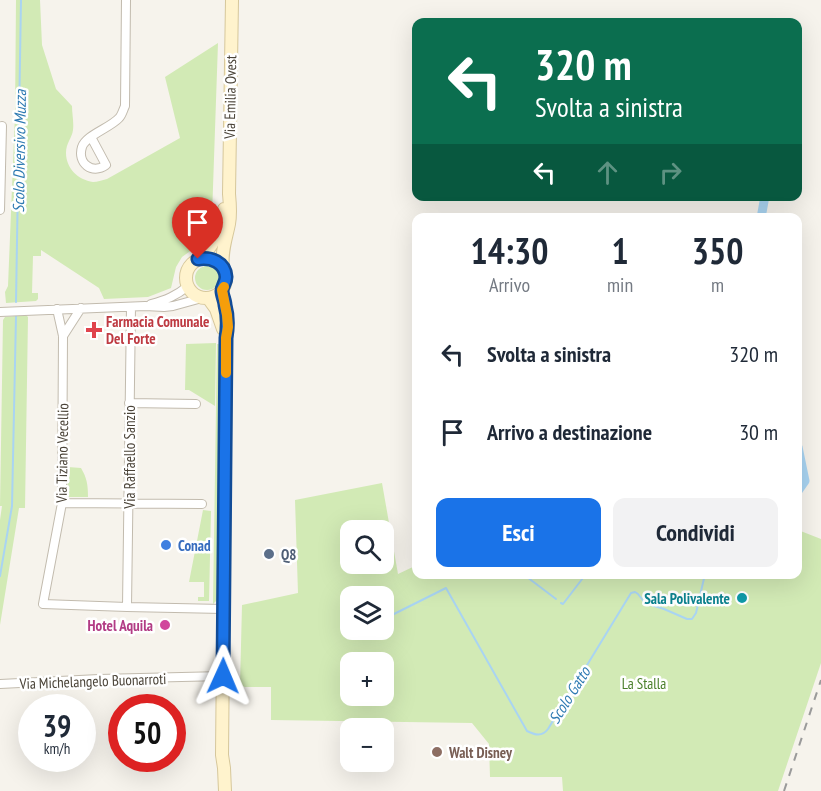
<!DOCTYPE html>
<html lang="it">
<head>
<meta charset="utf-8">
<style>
  :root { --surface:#fff; --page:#f2f2f3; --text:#1f2937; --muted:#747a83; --accent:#1a73e8 }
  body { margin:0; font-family:"PT Sans Narrow",sans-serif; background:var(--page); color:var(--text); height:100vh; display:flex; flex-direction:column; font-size:22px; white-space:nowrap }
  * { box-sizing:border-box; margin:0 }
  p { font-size:20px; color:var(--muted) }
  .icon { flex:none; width:33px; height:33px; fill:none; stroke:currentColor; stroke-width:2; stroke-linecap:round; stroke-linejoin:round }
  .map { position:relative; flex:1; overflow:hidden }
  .drawer { position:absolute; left:412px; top:213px; width:390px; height:366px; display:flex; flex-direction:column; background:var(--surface); border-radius:12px; box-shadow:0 6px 24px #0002 }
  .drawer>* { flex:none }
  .hud { position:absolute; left:412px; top:18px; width:390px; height:183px; border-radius:12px; box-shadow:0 6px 24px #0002; background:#0b6e4f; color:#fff; overflow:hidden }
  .fabs { position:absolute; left:340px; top:520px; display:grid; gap:12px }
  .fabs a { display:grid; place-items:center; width:54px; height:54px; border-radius:12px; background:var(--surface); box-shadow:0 6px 24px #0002; font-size:30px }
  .speed { position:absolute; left:18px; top:694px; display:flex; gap:12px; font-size:30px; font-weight:700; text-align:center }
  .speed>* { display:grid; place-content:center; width:78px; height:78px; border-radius:50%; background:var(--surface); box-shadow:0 6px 24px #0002; line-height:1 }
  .speed small { font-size:15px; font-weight:400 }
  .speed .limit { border:9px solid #d22; background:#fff; color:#111 }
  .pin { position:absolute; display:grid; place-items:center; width:51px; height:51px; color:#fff; margin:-62px -26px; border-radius:50% 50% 50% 0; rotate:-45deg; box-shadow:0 0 6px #0007 }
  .pin .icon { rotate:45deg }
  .me { position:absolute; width:66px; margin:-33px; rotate:1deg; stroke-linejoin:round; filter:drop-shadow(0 0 4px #0008) }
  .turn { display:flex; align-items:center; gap:21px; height:126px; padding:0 24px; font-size:27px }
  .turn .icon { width:78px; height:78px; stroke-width:2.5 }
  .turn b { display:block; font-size:42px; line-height:51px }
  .lanes { display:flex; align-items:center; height:57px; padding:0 24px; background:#0003; justify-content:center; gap:30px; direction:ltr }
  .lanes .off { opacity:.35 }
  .eta { display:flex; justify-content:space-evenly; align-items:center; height:102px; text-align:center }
  .eta b { font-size:36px; font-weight:700; line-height:42px }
  .button { display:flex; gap:12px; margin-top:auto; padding:12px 24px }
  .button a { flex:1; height:69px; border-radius:12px; background:var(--accent); color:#fff; font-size:24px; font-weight:700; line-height:69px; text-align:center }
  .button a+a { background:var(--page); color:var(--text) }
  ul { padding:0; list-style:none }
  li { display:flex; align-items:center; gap:18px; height:78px; padding:0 24px }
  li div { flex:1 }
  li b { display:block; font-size:22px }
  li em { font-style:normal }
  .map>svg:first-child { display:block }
  .green { fill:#d2eab5; fill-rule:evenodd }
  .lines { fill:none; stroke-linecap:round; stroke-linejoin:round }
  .stream { stroke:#a9d4f2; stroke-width:2 }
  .canal { stroke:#a9d4f2; stroke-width:9 }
  .minor-casing { stroke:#c2bbae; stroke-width:10 }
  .secondary-casing { stroke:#d6c79b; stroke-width:14 }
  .minor { stroke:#fff; stroke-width:8 }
  .secondary { stroke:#fff3cd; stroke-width:12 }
  .rail { stroke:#9a9a9a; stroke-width:2; stroke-dasharray:8 8; stroke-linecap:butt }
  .route-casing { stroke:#114b97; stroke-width:15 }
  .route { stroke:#1a73e8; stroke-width:10 }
  .slow { stroke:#f59e0b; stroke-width:10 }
  .health-dot { fill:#e0444e; stroke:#fff; stroke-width:2 }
  .shop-dot { fill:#3f7fe0; stroke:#fff; stroke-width:2 }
  .service-dot { fill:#5c6f8a; stroke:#fff; stroke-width:2 }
  .culture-dot { fill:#0f9aa8; stroke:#fff; stroke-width:2 }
  .hotel-dot { fill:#d1479c; stroke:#fff; stroke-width:2 }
  .education-dot { fill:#8d6e63; stroke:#fff; stroke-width:2 }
  .labels { text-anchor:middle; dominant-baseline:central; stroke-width:5; stroke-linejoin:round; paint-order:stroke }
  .street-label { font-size:15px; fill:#4b4439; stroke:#fff }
  .health-label { font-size:15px; font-weight:bold; fill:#be3a42; stroke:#fff; text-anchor:start }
  .shop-label { font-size:15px; font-weight:bold; fill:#366cbe; stroke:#fff; text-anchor:start }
  .service-label { font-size:15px; font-weight:bold; fill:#4e5e75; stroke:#fff; text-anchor:start }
  .culture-label { font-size:15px; font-weight:bold; fill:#0d838f; stroke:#fff; text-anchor:end }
  .hotel-label { font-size:15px; font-weight:bold; fill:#b23c85; stroke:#fff; text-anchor:end }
  .park-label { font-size:15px; fill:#4a7f2a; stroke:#fff }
  .education-label { font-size:15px; font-weight:bold; fill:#785e54; stroke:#fff; text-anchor:start }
  .water-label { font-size:16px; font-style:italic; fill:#2e7ab2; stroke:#fff }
</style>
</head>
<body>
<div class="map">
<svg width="821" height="791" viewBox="0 0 821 791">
  <rect width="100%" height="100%" fill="#f6f3ec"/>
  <path class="green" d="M 16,0 L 40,0 L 42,45 L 56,89 L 72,106 C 72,114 74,122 73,130 C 72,138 66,143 66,153 C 66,168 78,180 93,182 C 97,182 102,180 107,179 L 180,138 L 165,77 L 218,43 L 212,216 L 200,244 L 182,257 L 176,267 L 171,288 L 148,297 L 104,299 L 99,288 L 41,250 L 41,256 L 33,256 L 32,293 L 38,293 L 38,299 L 36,301 L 6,303 L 5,292 L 8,286 L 15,114 Z
    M195 278a12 12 0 1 1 24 0a12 12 0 1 1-24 0Z
    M 26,315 L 28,317 L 25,508 L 19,508 L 0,625 L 0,520 L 2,506 L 0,506 L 3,320 L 5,317 Z
    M 216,343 L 215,406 L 189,390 L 185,390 L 186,344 Z
    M 217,344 L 222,344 L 219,598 L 213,604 Z
    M 68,467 L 81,468 C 87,478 88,485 88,497 L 67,497 Z
    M 382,483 L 398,574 L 417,565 L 417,574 L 798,574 L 798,530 L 821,539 L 821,663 L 778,791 L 563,791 L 562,777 L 490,777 L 489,744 L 472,723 L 271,720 L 271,687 L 245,687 L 240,685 L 242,605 L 298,593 L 295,500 ZM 351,531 L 384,531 L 384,564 L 351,564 ZM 351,597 L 384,597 L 384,630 L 351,630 ZM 351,663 L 384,663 L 384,696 L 351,696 Z
    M 203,510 L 211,511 L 209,601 L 198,601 L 198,597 L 204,597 L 204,582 L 189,582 Z"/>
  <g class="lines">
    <path class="stream" d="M 16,302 L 21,0
      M 523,574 L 556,599
      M 0,576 L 12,506 L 16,316
      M 382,595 L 382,597
      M 384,603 L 388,617 L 446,588 L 527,731 C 535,735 542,737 548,729 L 631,593 L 635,592 L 638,594 L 645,603 L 664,609 L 687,619 L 692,619 L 696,613 L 705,574
      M 561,603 L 563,604 L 586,574"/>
    <path class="canal" d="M 761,218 L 765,196
      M 798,447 L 805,481 L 798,491"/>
    <defs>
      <path id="minor" d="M 91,137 L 106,165 C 92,175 77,163 82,147 C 86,135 110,128 119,118 C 122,115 123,110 125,106 L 126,0
        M 0,210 L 2,126
        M 151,304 C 166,300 176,296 188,286
        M 57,309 L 63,336 L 62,503 L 43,604 L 127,607 L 223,609
        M 0,312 L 145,306 L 164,307 L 173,306 L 202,298
        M 63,336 L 81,308
        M 129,403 L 196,404
        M 62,503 L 202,504
        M 127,607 L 131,307
        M 0,684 L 99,679 L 223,676"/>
      <path id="secondary" d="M186 278a20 20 0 1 1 40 0a20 20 0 1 1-40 0Z
        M 199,259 C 215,246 220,229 224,209
        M 223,268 C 221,252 226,239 229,224 C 231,213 230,204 229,194 L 232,0
        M 222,290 C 225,307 230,321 226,338 L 222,755 L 224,768 L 225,791
        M 208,298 L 216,309 L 223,329"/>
    </defs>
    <use href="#minor" class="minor-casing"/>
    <use href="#secondary" class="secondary-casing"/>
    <use href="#minor" class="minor"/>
    <use href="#secondary" class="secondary"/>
    <path class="rail" d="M 784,791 L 821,680"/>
  </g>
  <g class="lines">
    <defs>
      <path id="route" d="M 198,259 C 211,257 225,262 226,277 C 226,283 222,286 222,291 C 222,295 225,301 225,305 C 228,316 228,326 226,338 L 223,676"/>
    </defs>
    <use href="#route" class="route-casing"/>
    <use href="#route" class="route"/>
    <path class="slow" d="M 224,287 L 222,290 L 227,315 L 228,327 L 226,338 L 226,373"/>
  </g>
  <path class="health-dot" d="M91 321h6v6h6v6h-6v6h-6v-6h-6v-6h6z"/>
  <circle class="shop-dot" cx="166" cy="545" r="6"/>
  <circle class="service-dot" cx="269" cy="554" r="6"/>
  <circle class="culture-dot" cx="742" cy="598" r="6"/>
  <circle class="hotel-dot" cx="165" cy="625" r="6"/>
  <circle class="education-dot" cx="437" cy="752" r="6"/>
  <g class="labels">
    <g class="street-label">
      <text transform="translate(230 97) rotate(-89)">Via Emilia Ovest</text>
      <text transform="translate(62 453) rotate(-89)">Via Tiziano Vecellio</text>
      <text transform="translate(129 457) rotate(-90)">Via Raffaello Sanzio</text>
      <text transform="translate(93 681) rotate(-2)">Via Michelangelo Buonarroti</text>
    </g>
    <g class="health-label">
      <text x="106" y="321">Farmacia Comunale<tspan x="106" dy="17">Del Forte</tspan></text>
    </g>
    <g class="shop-label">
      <text x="178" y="545">Conad</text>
    </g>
    <g class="service-label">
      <text x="281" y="554">Q8</text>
    </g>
    <g class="culture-label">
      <text x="730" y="598">Sala Polivalente</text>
    </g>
    <g class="hotel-label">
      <text x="153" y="625">Hotel Aquila</text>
    </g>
    <g class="park-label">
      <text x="644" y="683">La Stalla</text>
    </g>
    <g class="education-label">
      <text x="449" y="752">Walt Disney</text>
    </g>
    <g class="water-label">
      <text transform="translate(19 151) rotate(-89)">Scolo Diversivo Muzza</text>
      <text transform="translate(569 695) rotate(-58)">Scolo Gatto</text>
    </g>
  </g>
</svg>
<div class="fabs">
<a><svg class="icon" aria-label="search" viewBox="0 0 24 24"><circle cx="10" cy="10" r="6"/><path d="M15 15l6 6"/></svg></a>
<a><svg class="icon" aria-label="layers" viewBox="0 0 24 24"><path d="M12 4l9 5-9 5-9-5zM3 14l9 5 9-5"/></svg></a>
<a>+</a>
<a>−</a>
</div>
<div class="speed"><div>39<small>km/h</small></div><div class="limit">50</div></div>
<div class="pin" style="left:198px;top:259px;background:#d93025"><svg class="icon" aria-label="arrive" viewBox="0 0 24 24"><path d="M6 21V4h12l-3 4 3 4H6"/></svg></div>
<svg class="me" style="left:223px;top:676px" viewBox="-20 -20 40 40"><path d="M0-17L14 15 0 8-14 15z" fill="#1a73e8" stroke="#fff" stroke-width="4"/></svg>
<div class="hud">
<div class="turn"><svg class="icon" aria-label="left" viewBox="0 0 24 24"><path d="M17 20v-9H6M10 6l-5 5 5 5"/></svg><div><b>320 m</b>Svolta a sinistra</div></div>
<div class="lanes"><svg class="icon" aria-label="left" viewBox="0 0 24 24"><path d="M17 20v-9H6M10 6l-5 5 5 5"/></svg><svg class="icon off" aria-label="ahead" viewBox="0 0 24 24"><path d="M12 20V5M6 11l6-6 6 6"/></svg><svg class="icon off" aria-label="right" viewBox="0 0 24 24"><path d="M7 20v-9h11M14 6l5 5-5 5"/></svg></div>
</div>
<section class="drawer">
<div class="eta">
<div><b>14:30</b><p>Arrivo</p></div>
<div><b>1</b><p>min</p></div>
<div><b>350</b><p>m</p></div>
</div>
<ul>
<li><svg class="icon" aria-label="left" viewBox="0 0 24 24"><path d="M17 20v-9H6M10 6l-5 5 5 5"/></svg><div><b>Svolta a sinistra</b></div><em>320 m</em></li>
<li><svg class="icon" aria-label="arrive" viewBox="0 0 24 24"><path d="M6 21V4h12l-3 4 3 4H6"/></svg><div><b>Arrivo a destinazione</b></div><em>30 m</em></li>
</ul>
<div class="button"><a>Esci</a><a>Condividi</a></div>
</section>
</div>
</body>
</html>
